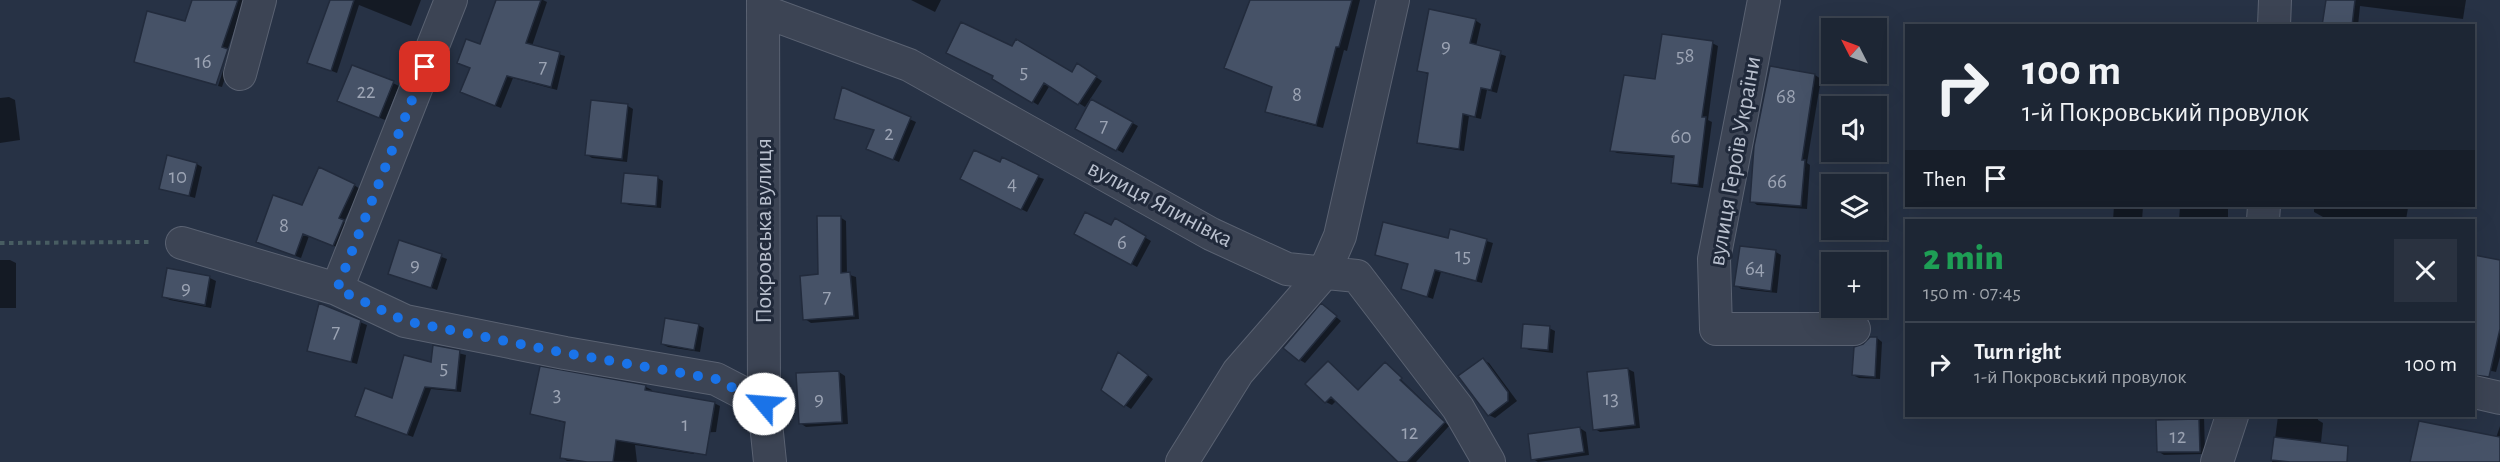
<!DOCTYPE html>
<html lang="en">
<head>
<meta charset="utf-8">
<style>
  :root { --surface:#1d2634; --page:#2a3240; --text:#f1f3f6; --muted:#a0a5ac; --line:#3b434f }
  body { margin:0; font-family:"Alegreya Sans",sans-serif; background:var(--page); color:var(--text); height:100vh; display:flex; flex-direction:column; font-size:22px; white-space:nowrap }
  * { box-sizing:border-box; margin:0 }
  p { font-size:20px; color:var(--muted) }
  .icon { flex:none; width:33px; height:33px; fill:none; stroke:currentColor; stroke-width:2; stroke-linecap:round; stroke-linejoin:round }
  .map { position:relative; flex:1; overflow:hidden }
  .drawer { position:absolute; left:1905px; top:219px; width:570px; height:198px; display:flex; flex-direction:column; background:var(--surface); border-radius:0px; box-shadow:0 6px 24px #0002,0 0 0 2px var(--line) }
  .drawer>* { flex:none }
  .guide { position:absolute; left:1905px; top:24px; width:570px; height:183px; border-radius:0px; box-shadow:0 6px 24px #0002,0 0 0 2px var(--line); background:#1d2634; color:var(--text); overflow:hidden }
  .needle { width:39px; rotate:312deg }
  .buttons { position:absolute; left:1821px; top:18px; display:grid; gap:12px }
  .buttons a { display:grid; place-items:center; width:66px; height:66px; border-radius:0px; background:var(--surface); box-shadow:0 6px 24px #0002,0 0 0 2px var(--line); font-size:30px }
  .pin { position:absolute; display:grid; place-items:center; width:51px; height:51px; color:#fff; margin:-26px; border-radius:12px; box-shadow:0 3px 9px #0006 }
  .me { position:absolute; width:66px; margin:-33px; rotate:297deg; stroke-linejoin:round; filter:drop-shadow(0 0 4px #0008) }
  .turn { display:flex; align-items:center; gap:21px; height:126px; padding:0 18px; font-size:27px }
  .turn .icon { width:78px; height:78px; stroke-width:2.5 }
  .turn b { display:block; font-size:42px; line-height:51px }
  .then { display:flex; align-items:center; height:57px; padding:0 18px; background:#0003; gap:12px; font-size:22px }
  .round { display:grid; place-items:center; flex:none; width:63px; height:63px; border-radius:0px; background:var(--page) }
  .headline { display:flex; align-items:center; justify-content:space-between; height:102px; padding:0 18px }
  h1 { font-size:36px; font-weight:800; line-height:45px; color:#1e9e55 }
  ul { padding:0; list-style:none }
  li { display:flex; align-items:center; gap:18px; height:84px; padding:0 18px; border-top:2px solid var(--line) }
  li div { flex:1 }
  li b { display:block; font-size:22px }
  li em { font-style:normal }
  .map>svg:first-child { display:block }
  .shadow { fill:#0007 }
  .building { fill:#465267; stroke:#222b3c; stroke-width:1.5 }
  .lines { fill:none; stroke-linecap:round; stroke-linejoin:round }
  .minor-casing { stroke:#5a6272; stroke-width:34 }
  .path { stroke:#485d62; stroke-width:4; stroke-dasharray:4.5 4.5; stroke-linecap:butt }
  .minor { stroke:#3c4454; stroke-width:32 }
  .route { stroke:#1a73e8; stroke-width:10; stroke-dasharray:0 18 }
  .labels { text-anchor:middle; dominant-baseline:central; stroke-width:6; stroke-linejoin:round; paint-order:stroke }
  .number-label { font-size:21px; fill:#9ca4b4 }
  .street-label { font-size:24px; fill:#b9c0ce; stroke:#20293a }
</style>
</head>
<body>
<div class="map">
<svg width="2500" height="462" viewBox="0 0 2500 462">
  <rect width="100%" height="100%" fill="#273245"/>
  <path class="shadow" d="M 193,0 L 245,0 L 215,85 L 136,61 L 186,23 Z
    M 331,0 L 421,0 L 411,26 L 359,5 L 337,73 L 309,62 Z
    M 497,0 L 543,0 L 547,2 L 532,46 L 565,56 L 557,90 L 513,78 L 501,108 L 468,95 L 471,68 L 459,63 L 481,46 Z
    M 911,0 L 941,0 L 935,12 Z
    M 1252,0 L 1360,0 L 1347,51 L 1344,50 L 1323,128 L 1274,115 L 1267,111 L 1273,88 L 1234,71 Z
    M 2327,0 L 2466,0 L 2463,19 L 2360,6 L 2358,26 L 2324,26 Z
    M 1475,20 L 1481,24 L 1476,46 L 1506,56 L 1497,93 L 1487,90 L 1481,119 L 1469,116 L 1464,151 L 1425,145 L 1419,142 L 1430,75 L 1418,70 Z
    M 1712,43 L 1718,46 L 1708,120 L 1712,122 L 1703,188 L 1679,185 L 1673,182 L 1676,158 L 1617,153 L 1611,150 L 1657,81 Z
    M 229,52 L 233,54 L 222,87 L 218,86 Z
    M 1078,65 L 1102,81 L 1085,107 L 1050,85 L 1038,105 L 994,78 L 995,76 L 1072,74 Z
    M 1815,75 L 1821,79 L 1807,163 L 1810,165 L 1807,209 L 1757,205 L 1752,201 Z
    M 393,83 L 399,86 L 385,120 L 345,104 Z
    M 843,89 L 916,122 L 899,162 L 874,151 L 876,131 L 836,119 Z
    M 9,97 L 15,100 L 20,140 L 0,143 L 0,98 Z
    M 1092,101 L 1138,126 L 1123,153 L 1077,128 Z
    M 628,106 L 633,109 L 627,162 L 592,158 L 586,154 Z
    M 197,164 L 202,167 L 195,198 L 160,188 Z
    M 1000,164 L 1044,179 L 1027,212 L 968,182 Z
    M 658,178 L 663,181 L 661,208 L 629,205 L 623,202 Z
    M 354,185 L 360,189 L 344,222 L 349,225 L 339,248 L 309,236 L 301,258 L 263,244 L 302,207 Z
    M 2114,206 L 2141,206 L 2143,207 L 2142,220 L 2113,220 Z
    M 2180,206 L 2228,206 L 2228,220 L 2179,220 Z
    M 2314,206 L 2403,206 L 2408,208 L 2406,220 L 2331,220 L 2332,218 L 2323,217 L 2314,212 Z
    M 840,217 L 846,221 L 847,274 L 856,277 L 859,319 L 811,323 L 805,319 Z
    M 1115,220 L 1151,241 L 1137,267 L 1076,233 L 1112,227 Z
    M 1451,230 L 1493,243 L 1482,283 L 1441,272 L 1433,299 L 1402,288 L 1409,265 L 1377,254 L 1449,240 Z
    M 400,241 L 447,259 L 437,290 L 390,273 Z
    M 1776,252 L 1781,255 L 1777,293 L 1741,289 L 1736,285 Z
    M 2474,256 L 2500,261 L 2500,357 L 2496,372 L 2474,367 Z
    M 0,260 L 10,260 L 16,263 L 16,308 L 0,308 Z
    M 169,270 L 210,278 L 216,281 L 211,308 L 170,300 L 164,297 Z
    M 320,305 L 367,325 L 357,364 L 309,350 Z
    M 1327,309 L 1341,321 L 1305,363 L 1300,360 Z
    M 698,325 L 704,328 L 700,352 L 668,347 L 662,344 Z
    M 1549,328 L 1555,331 L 1553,353 L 1529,350 L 1523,347 Z
    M 1877,338 L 1882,342 L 1880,379 L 1859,378 L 1853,375 Z
    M 434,347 L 466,355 L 461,392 L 431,389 L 413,437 L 363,419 L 393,400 L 432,364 Z
    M 1124,357 L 1153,379 L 1131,409 L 1125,405 Z
    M 1483,360 L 1489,363 L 1517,401 L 1495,418 L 1489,415 Z
    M 1328,363 L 1359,391 L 1385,364 L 1449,426 L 1416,462 L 1400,462 L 1336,401 L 1332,405 L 1326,402 Z
    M 541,368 L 646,387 L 652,390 L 651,393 L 714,403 L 720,406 L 716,432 L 694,433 L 694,454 L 635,445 L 637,462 L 567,461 L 561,457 L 566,423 L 531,414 Z
    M 1628,369 L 1634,372 L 1640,428 L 1600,432 L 1595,429 Z
    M 839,372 L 845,376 L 848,424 L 806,427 L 800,423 Z
    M 2158,416 L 2204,416 L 2205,454 L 2164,455 L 2159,452 Z
    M 2278,416 L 2318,416 L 2318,420 L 2323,423 L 2319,462 L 2272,462 Z
    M 2500,426 L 2500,462 L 2412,462 L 2496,438 Z
    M 1580,428 L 1586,432 L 1589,455 L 1538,462 L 1533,459 Z"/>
  <path class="building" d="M 192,0 L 238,0 L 222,47 L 228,49 L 216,85 L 134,62 L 147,11 L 185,21 Z
    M 330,0 L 354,0 L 331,71 L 307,63 Z
    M 496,0 L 541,0 L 526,43 L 560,52 L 551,87 L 507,76 L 495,106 L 460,92 L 470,68 L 457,63 L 466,39 L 480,44 Z
    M 1250,0 L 1352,0 L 1339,47 L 1336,47 L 1316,125 L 1265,112 L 1272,87 L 1224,68 Z
    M 2326,0 L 2355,0 L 2352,26 L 2322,26 Z
    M 1429,9 L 1476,19 L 1470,43 L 1501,51 L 1491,90 L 1481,88 L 1475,117 L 1463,114 L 1459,149 L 1417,143 L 1428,73 L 1417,71 Z
    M 961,22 L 1012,46 L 1016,39 L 1072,72 L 1077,63 L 1097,76 L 1078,105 L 1044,83 L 1032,103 L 992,79 L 993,76 L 946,53 Z
    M 1662,34 L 1713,41 L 1702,117 L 1706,117 L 1698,185 L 1671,183 L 1674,156 L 1610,151 L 1624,75 L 1655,79 Z
    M 352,65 L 394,81 L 379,118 L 337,101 Z
    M 1770,66 L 1815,74 L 1802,160 L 1805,160 L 1801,206 L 1750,202 L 1754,146 Z
    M 842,87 L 911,117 L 893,160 L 866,149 L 874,130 L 834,119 Z
    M 1091,99 L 1133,122 L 1116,151 L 1075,129 Z
    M 591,100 L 628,104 L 622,159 L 585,155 Z
    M 974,150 L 1000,162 L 1002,157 L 1039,175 L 1021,210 L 960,179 Z
    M 167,155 L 197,163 L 189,196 L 159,189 Z
    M 319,167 L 355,184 L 339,218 L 344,220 L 333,246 L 303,234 L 295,256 L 256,242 L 273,195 L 302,205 Z
    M 624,173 L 658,176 L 656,206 L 621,203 Z
    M 1085,212 L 1111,225 L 1115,218 L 1146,236 L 1131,265 L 1074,234 Z
    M 817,216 L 841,216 L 841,273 L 850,272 L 854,316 L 803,320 L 800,276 L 818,274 Z
    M 1383,222 L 1448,238 L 1450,229 L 1487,239 L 1476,281 L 1435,270 L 1427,297 L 1401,289 L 1408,264 L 1375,255 Z
    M 399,240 L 442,254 L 431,288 L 388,274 Z
    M 1740,246 L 1776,250 L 1771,291 L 1734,286 Z
    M 2474,255 L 2500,260 L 2500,329 L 2489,377 L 2474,375 Z
    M 167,268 L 210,276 L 205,305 L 162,297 Z
    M 319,303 L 361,320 L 351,362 L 307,351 Z
    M 1321,303 L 1337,316 L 1299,361 L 1283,348 Z
    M 665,318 L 699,324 L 694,350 L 661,344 Z
    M 1523,324 L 1550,326 L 1548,350 L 1521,348 Z
    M 1870,337 L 1877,337 L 1875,377 L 1852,375 L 1854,347 L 1863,344 Z
    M 433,345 L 460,350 L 456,390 L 425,387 L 407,435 L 355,416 L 365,388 L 392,398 L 404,355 L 431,362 Z
    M 1118,352 L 1148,375 L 1124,407 L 1101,390 Z
    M 1483,358 L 1508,392 L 1508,401 L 1488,416 L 1458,376 Z
    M 1328,361 L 1358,390 L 1385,362 L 1402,378 L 1400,380 L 1445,422 L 1407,462 L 1398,462 L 1331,397 L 1325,403 L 1305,384 Z
    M 540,366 L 646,385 L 645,390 L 715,402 L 706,455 L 616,440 L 613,462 L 587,462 L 560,458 L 565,422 L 530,414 Z
    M 1628,368 L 1635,425 L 1593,430 L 1587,372 Z
    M 839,371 L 842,422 L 799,424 L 796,373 Z
    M 2199,419 L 2200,452 L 2157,452 L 2156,420 Z
    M 2419,421 L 2500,437 L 2500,462 L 2410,462 Z
    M 1580,427 L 1584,452 L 1531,460 L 1528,434 Z
    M 2274,437 L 2348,446 L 2347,462 L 2290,462 L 2271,460 Z"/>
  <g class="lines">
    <defs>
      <path id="minor" d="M 763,0 L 764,404 L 770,462
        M 1764,0 L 1714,259 L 1716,329 L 1854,329
        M 763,11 L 909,65 L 1211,234 L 1287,269 L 1357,276 L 1458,408 L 1489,462
        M 2274,26 L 2275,0
        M 240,74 L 260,0
        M 2263,220 L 2264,206
        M 182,243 L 337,289 L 405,321 L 565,353 L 716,379 L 764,404
        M 337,289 L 451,0
        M 2474,392 L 2500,398
        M 1182,462 L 1238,372 L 1324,273 L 1340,236 L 1393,0
        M 2217,462 L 2232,416"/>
    </defs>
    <use href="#minor" class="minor-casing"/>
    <path class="path" d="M 0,243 L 151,242"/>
    <use href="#minor" class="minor"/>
  </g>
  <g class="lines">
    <path class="route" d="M 425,67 L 337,289 L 405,321 L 565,353 L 716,379 L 764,404"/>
  </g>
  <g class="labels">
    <g class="number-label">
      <text x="1446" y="45">9</text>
      <text x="1685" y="55">58</text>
      <text x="203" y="61">16</text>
      <text x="543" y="66">7</text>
      <text x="1024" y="71">5</text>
      <text x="366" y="91">22</text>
      <text x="1297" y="94">8</text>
      <text x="1786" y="96">68</text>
      <text x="1104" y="125">7</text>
      <text x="889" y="133">2</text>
      <text x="1681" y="136">60</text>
      <text x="178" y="176">10</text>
      <text x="1777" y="181">66</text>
      <text x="1012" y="183">4</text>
      <text x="284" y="225">8</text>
      <text x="1122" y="242">6</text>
      <text x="1463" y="255">15</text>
      <text x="415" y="264">9</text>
      <text x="1755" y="268">64</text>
      <text x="186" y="287">9</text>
      <text x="827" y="296">7</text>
      <text x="336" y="331">7</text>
      <text x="444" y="367">5</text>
      <text x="557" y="394">3</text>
      <text x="819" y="398">9</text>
      <text x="1611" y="398">13</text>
      <text x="685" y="424">1</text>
      <text x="1410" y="432">12</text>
      <text x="2178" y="436">12</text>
    </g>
    <g class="street-label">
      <text transform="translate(1735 161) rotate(-80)">вулиця Героїв України</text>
      <text transform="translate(1160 204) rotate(28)">вулиця Ялинівка</text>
      <text transform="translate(764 231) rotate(-90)">Покровська вулиця</text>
    </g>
  </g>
</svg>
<div class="buttons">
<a><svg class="needle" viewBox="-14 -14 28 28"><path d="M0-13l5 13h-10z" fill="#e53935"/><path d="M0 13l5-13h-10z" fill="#a0a5ac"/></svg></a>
<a><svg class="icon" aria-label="sound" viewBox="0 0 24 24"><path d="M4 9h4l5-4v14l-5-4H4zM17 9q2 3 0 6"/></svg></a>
<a><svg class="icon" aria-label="layers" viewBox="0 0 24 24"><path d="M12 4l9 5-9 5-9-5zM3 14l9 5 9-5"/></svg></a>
<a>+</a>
</div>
<div class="pin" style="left:425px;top:67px;background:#d93025"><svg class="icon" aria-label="arrive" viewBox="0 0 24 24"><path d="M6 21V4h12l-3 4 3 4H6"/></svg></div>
<svg class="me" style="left:764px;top:404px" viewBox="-20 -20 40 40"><circle r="19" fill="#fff"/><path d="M0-13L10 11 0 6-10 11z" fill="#1a73e8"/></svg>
<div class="guide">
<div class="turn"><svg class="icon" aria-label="right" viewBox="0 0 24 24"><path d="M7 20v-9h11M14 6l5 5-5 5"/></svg><div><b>100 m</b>1-й Покровський провулок</div></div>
<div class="then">Then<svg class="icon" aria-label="arrive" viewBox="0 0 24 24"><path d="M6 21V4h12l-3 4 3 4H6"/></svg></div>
</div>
<section class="drawer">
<div class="headline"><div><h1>2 min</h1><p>150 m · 07:45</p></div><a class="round"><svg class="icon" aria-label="close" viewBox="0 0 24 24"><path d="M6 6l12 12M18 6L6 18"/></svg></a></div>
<ul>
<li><svg class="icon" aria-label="right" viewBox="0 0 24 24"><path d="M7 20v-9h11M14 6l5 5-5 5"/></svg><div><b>Turn right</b><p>1-й Покровський провулок</p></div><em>100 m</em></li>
</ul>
</section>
</div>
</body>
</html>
